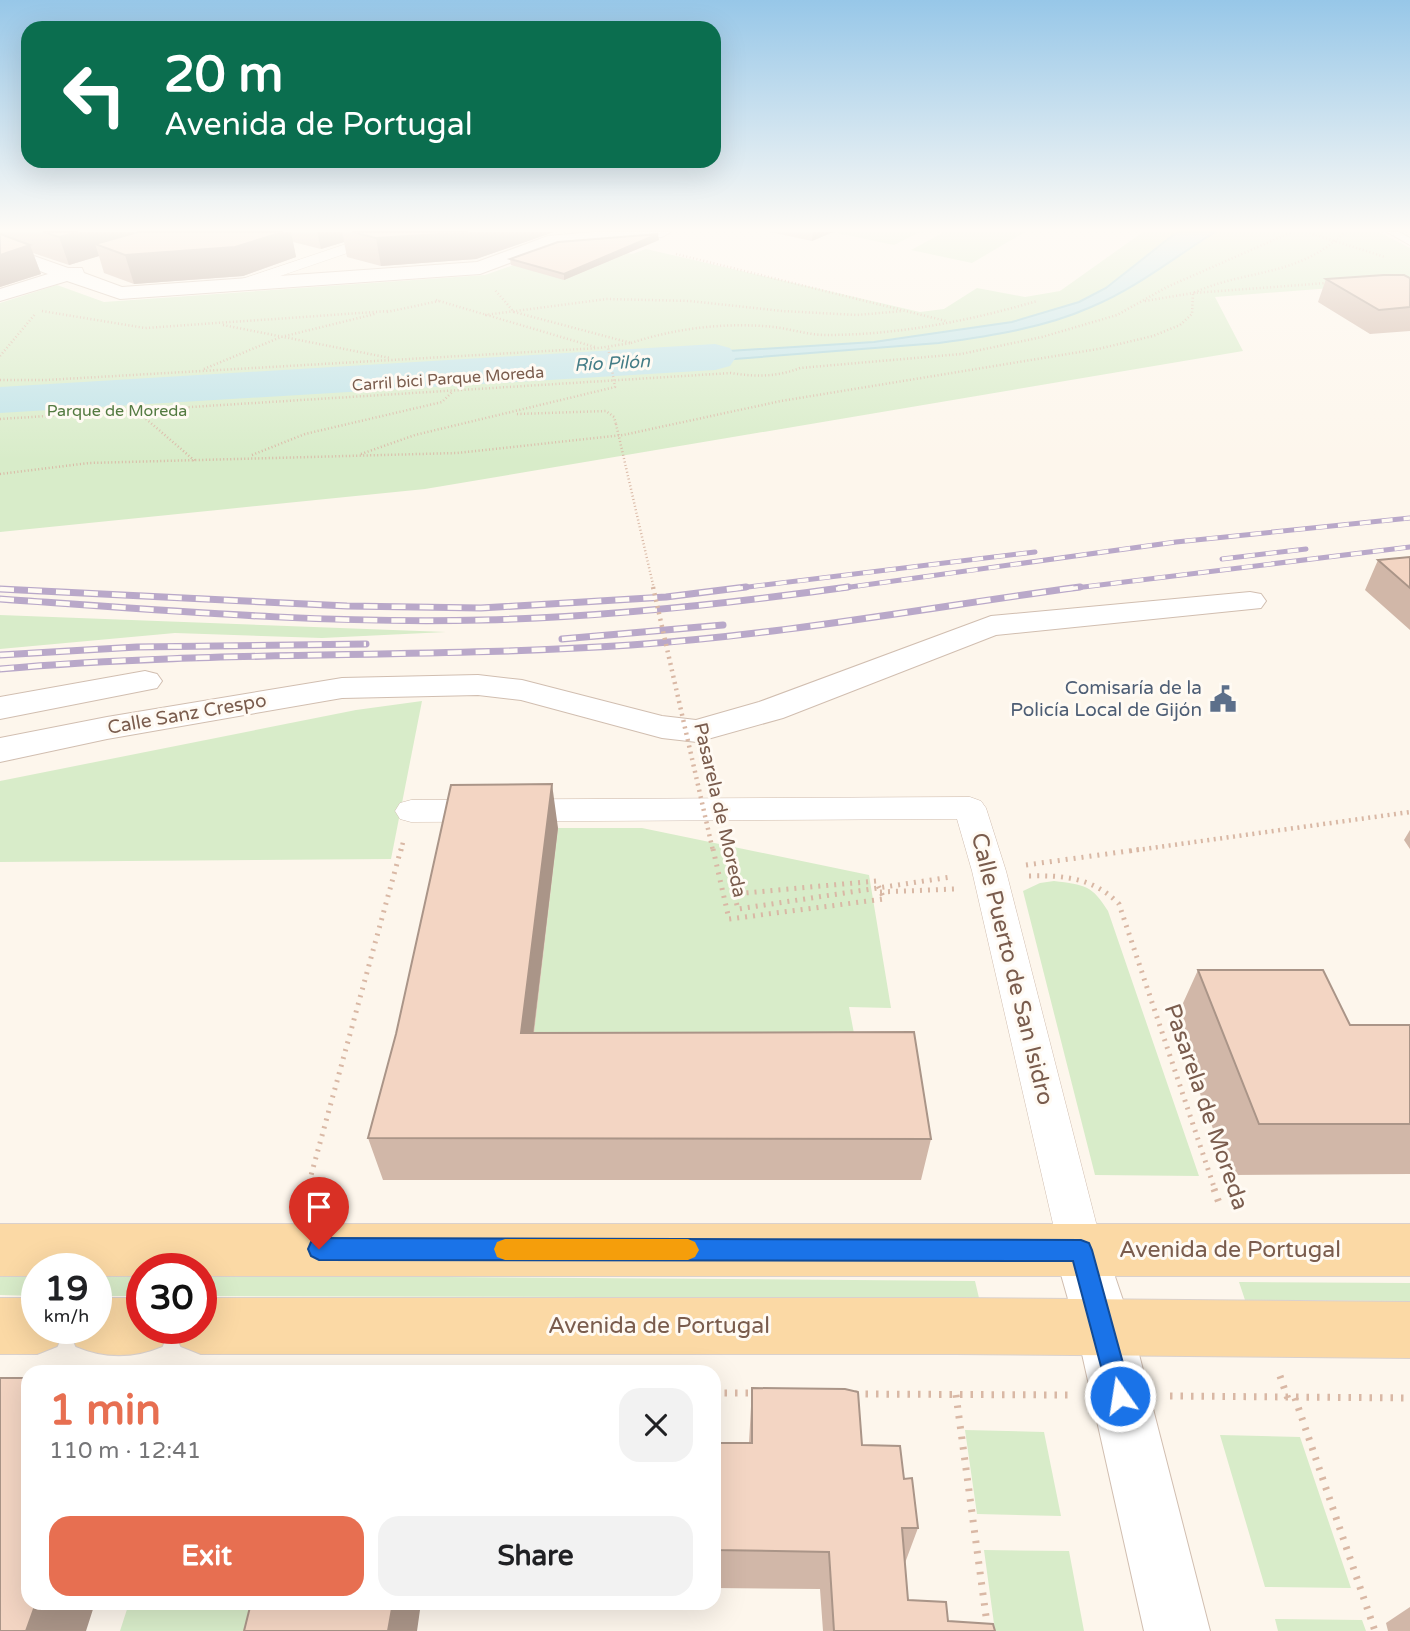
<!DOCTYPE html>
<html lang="en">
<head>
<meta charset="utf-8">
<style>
  :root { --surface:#fff; --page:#f2f2f2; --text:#202124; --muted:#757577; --accent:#e76f51 }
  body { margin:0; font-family:"Varela Round",sans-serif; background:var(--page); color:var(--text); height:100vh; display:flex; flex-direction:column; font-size:26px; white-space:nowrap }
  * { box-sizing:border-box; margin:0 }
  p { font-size:23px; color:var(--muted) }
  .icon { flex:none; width:38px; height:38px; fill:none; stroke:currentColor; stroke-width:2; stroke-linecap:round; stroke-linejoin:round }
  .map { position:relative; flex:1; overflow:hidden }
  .side { position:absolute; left:21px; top:1365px; width:700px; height:245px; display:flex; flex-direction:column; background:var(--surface); border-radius:21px; box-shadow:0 7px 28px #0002 }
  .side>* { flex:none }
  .banner { position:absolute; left:21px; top:21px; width:700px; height:147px; border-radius:21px; box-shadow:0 7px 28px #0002; background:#0b6e4f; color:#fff; overflow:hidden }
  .speed { position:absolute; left:21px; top:1253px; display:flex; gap:14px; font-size:35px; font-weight:700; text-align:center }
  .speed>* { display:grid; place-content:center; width:91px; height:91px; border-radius:50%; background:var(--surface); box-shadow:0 7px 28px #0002; line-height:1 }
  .speed small { font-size:18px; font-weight:400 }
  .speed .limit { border:10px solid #d22; background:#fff; color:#111 }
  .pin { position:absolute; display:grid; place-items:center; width:60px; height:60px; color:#fff; margin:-72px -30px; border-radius:50% 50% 50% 0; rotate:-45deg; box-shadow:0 0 7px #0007 }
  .pin .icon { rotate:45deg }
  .me { position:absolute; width:77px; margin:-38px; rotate:347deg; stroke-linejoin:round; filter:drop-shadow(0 0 5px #0008) }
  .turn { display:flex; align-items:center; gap:24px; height:147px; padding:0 28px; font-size:32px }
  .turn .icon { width:91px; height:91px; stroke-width:2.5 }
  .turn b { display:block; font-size:49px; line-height:60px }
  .round { display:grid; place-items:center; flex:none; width:74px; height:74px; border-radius:21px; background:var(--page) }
  .summary { display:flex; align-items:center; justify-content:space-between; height:119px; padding:0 28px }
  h1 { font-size:42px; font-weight:800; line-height:52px; color:var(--accent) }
  .cta { display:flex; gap:14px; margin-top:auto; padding:14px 28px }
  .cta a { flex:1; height:80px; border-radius:21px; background:var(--accent); color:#fff; font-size:28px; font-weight:800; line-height:80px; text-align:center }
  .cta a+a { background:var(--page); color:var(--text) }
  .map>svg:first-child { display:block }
  .green { fill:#d8ecc9 }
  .water { fill:#bfe3e8; stroke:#a5d3da; stroke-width:2 }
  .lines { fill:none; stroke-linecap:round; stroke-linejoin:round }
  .river { fill:#bfe3e8; fill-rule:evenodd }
  .service-casing { stroke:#d1beb0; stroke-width:2 }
  .pedestrian-casing { stroke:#d1beb0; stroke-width:1 }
  .minor-casing { stroke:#d1beb0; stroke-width:2 }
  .primary-casing { stroke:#dad1cd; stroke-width:2 }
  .path-far3 { stroke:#d9b8a5; stroke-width:2.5; stroke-dasharray:1 2.5; stroke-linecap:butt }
  .path-far2 { stroke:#d9b8a5; stroke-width:4.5; stroke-dasharray:2 4.5; stroke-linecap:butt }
  .path-far1 { stroke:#d9b8a5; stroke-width:5; stroke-dasharray:2 6; stroke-linecap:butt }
  .path { stroke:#d9b8a5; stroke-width:7; stroke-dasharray:2.5 8; stroke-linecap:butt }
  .service { fill:#fff; fill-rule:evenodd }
  .pedestrian { fill:#fff; fill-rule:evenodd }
  .minor { fill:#fff; fill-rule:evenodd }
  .primary { fill:#fbd9a5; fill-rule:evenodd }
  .rail-far1-casing { stroke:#b9a8c9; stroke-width:5 }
  .rail-casing { stroke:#b9a8c9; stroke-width:7 }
  .rail-far1 { stroke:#fffaf3; stroke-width:3.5; stroke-dasharray:11; stroke-linecap:butt }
  .rail { stroke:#fffaf3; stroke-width:4.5; stroke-dasharray:14; stroke-linecap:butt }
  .path-bridge-far2 { stroke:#d9b8a5; stroke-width:2.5; stroke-dasharray:1 2.5; stroke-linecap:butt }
  .path-bridge-far1 { stroke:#d9b8a5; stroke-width:4.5; stroke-dasharray:2 4.5; stroke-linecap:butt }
  .path-bridge { stroke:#d9b8a5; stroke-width:5; stroke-dasharray:2 6; stroke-linecap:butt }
  .wall { fill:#d1b7a8 }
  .shaded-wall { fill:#aa9588 }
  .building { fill:#f3d5c3; stroke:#aa9588; stroke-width:2 }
  .route { fill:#1a73e8; stroke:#114b97; stroke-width:2 }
  .slow { fill:#f59e0b }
  .labels { text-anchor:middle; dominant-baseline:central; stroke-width:6; stroke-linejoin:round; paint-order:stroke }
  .far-street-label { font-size:16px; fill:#7a5c4d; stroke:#fffaf3 }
  .far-park-label { font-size:16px; fill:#537a41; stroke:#fffaf3 }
  .far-water-label { font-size:18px; font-style:italic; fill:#437c86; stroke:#fffaf3 }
  .service-label { font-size:19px; fill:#4e5e75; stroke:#fffaf3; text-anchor:end }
  .street-label { font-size:19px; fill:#7a5c4d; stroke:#fffaf3 }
  .near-street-label { font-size:23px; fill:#7a5c4d; stroke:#fffaf3 }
</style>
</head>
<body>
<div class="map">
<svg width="1410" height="1631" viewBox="0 0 1410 1631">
  <rect width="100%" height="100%" fill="#fdf6ec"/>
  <path class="green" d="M 839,232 L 920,232 L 894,245 L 837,233 Z
    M 944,232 L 1025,232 L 972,263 L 911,250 Z
    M 1143,232 L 1379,232 L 1410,248 L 1410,282 L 1215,297 L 1243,351 L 425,489 L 0,532 L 0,303 L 57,285 L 104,302 L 485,275 L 570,245 L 600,246 L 632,254 L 646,249 L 920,312 L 944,309 L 977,288 L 1025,297 L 1060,291 Z
    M 0,615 L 446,632 L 322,638 L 175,633 L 0,649 Z
    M 422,701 L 391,859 L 0,862 L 0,781 L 356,710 Z
    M 558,828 L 642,828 L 869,875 L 891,1008 L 849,1007 L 856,1044 L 533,1041 Z
    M 1054,881 C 1085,885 1092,885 1108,911 L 1199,1176 L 1095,1175 L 1023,891 L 1040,883 Z
    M 0,1273 L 37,1274 L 37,1296 L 0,1295 Z
    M 96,1274 L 142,1275 L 142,1296 L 96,1296 Z
    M 201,1275 L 975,1281 L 979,1298 L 201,1296 Z
    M 1239,1282 L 1410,1283 L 1410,1301 L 1245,1300 Z
    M 965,1430 L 1044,1432 L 1061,1516 L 977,1514 Z
    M 1220,1435 L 1300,1437 L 1351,1588 L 1265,1587 Z
    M 984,1550 L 1069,1551 L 1084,1631 L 995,1631 Z
    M 129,1603 L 265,1603 L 258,1631 L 120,1631 Z
    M 1275,1619 L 1362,1620 L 1366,1631 L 1278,1631 Z"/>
  <path class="water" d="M 1177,232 L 1215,232 C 1175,257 1135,289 1091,307 C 1044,328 990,336 939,343 L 618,368 L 615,358 L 874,342 L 1012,322 L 1079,302 L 1106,288 Z"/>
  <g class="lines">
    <path class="river" d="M 715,344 L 730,348 L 736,357 L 730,366 L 715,370 L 0,413 L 0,387 Z"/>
    <defs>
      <path id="service" d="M 1387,232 L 1399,232 L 1410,238 L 1410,245 Z"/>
      <path id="pedestrian" d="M 382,232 L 402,232 L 400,235 L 248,287 L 236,287 L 234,284 L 236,281 Z
        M 970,797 L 981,801 L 986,808 L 1006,871 L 1103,1250 L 1097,1265 L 1081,1271 L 1065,1265 L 1059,1250 L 972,871 L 957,819 L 411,822 L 400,819 L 395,811 L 400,803 L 411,800 Z"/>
      <path id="minor" d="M 594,232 L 671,232 L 662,237 L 558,245 L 480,274 L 120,299 L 67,281 L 0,301 L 0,289 L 48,274 L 0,256 L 0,244 L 68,268 L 82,268 L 84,273 L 122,287 L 477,262 L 548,236 Z
        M 1250,592 L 1261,594 L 1266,601 L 1261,608 L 996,635 L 783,718 L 697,742 L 662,738 L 521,700 L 478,695 L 342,698 L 107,739 L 0,762 L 0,738 L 107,717 L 342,678 L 478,675 L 522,680 L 662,716 L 696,720 L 759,702 L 991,616 Z
        M 145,671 L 157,674 L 162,681 L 157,688 L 0,719 L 0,697 Z
        M 1081,1224 L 1100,1232 L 1132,1327 L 1210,1631 L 1144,1631 L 1076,1327 L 1054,1250 L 1062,1232 Z"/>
      <path id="primary" d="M 0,1224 L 1410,1224 L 1410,1276 L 201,1276 L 201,1269 L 142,1269 L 142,1276 L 96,1276 L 96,1269 L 37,1269 L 37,1276 L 0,1276 Z
        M 0,1298 L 37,1298 L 37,1328 L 64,1328 L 57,1346 L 37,1354 L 0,1354 Z
        M 96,1298 L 142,1298 L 142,1328 L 169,1328 L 162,1346 C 134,1358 104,1358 76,1346 L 69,1328 L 96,1328 Z
        M 201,1298 L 955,1298 L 1410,1302 L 1410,1358 L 955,1354 L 201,1354 L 181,1346 L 174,1328 L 201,1328 Z"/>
    </defs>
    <use href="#service" class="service-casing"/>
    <use href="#pedestrian" class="pedestrian-casing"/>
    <use href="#minor" class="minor-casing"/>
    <use href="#primary" class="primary-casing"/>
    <path class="path-far3" d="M 1306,232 L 1385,257
      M 676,254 L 946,321
      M 436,300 L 595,347
      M 1145,301 L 1193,293 L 1327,283
      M 42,311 L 145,328 L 389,311
      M 387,312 L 439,301
      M 485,315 L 607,299 L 690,301 L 782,311 L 857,315 L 903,311
      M 223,325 L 390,358
      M 631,343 C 676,328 727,322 774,327 C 791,329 808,335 826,335 C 897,335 969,321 1037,301
      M 0,356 L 36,313
      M 204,369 L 281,337 L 375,314
      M 0,380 L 46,380 L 599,348 L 631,343 L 514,312 L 495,290
      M 138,412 L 195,461
      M 517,414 L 606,411 L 614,417 L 616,424
      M 0,419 L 731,373 C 755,377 777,377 800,368 L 961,354 L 1042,337 L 1117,315 L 1167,287 L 1292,232
      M 361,454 L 415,435 L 615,387 L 608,347
      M 252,455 L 305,434 L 442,402 L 452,392
      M 0,474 L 89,463 L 457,453 L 623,435 L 781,401 L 1098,349 L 1153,336 L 1180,325 L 1192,314 L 1193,293 C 1249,268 1297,278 1345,232"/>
    <path class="path-far2" d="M 401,851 L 403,842
      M 1130,851 L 1410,812"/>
    <path class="path-far1" d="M 1026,865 L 1143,849
      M 1029,876 C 1064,875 1094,878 1119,904 L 1215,1190
      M 876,881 L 734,894 L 738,909 L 951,877
      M 880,892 L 955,889
      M 307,1190 L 401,849"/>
    <path class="path" d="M 1214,1189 L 1219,1203
      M 306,1194 L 307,1189
      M 1280,1376 L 1288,1399
      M 714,1393 L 755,1393
      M 855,1394 L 1070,1395
      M 956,1395 L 988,1631
      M 1170,1396 L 1410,1398
      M 1295,1398 L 1375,1631"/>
    <use href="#service" class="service"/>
    <use href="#pedestrian" class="pedestrian"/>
    <use href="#minor" class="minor"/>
    <use href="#primary" class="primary"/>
    <defs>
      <path id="rail-far1" d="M 1222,559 L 1306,549
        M 732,589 L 1035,552
        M 836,589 L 1176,542 L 1410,518
        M 1067,589 L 1410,547"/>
      <path id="rail" d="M 0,589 L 347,606 L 481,608 L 666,597 L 746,587
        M 0,599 C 161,610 322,624 483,620 C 605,617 727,604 848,587
        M 562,639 L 723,625
        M 0,655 L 137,647 L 366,644
        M 0,669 C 210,650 421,659 631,645 C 781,635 931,607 1080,587"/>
    </defs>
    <use href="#rail-far1" class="rail-far1-casing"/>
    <use href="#rail" class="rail-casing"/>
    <use href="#rail-far1" class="rail-far1"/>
    <use href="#rail" class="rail"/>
    <path class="path-bridge-far2" d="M 616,424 L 654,589"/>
    <path class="path-bridge-far1" d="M 653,587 L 713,851"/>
    <path class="path-bridge" d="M 713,849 L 729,919 L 884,899 L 876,881"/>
  </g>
  <path class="wall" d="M 0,232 L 554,232 L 476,259 L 381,266 L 347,257 L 344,242 L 321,249 L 293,242 L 296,257 L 243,276 L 134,284 L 104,273 L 99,256 L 69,265 L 33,253 L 41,274 L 0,287 Z
    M 770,232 L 833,232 L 812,241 Z
    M 659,240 L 564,280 L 511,265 L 510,259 Z
    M 1410,278 L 1410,331 L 1370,334 L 1318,302 L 1326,279 Z
    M 1410,557 L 1410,630 L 1365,590 L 1378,560 Z
    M 558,828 L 534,1033 L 931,1139 L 921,1180 L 383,1180 L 368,1138 Z
    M 1410,830 L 1410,849 L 1404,840 Z
    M 1198,970 L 1350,1025 L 1410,1025 L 1410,1174 L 1230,1175 L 1174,1023 Z
    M 752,1388 L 862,1445 L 904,1479 L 918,1528 L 905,1563 L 908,1600 L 948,1621 L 995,1631 L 823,1631 L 820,1589 L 714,1588 L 714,1443 L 749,1443 Z
    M 1410,1607 L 1410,1631 L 1388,1631 L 1386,1623 Z"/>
  <path class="shaded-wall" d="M 78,232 L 182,232 L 95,244 L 99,256 L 69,265 L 59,237 Z
    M 283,232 L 291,232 L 296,257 L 243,276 L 134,284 L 125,255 Z
    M 317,232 L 342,232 L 344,242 L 321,249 Z
    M 468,232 L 554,232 L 476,259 L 381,266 L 376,238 Z
    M 813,232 L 833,232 L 812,241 Z
    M 658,234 L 659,240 L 564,280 L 564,274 Z
    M 30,245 L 41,274 L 0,287 L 0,255 Z
    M 552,784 L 558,828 L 528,1076 L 521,1033 Z
    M 36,1603 L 95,1603 L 86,1631 L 26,1631 Z
    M 393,1603 L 421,1603 L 417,1631 L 388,1631 Z"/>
  <path class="building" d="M 43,232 L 78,232 L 59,237 Z
    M 138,232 L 283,232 L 235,247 L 125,255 L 95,244 Z
    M 352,232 L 468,232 L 376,238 Z
    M 0,234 L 30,245 L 0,255 Z
    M 658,234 L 564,274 L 510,259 L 558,242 Z
    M 1384,275 L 1404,275 L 1410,278 L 1410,307 L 1379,310 L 1326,279 Z
    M 1410,557 L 1410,588 L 1378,560 Z
    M 552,784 L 521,1033 L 914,1032 L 931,1139 L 368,1138 L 396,1034 L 451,785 Z
    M 1198,970 L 1323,970 L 1350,1025 L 1410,1025 L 1410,1124 L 1259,1124 Z
    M 0,1378 L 28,1378 L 28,1603 L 36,1603 L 26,1631 L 0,1631 Z
    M 752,1388 L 845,1389 L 858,1392 L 862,1445 L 900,1446 L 904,1479 L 912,1478 L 918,1528 L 902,1528 L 908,1600 L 946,1602 L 948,1621 L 993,1624 L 995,1631 L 834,1631 L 829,1552 L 714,1550 L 714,1443 L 752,1443 Z
    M 251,1603 L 393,1603 L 388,1631 L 244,1631 Z"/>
  <linearGradient id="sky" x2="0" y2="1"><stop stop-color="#97c7e8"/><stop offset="0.5" stop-color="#fefbf6"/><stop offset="1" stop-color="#fefbf6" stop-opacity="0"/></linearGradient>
  <rect width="1410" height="460" fill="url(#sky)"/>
  <path class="route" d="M 319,1238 L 1081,1240 L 1089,1243 L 1092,1250 L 1132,1396 L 1128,1404 L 1120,1408 L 1111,1404 L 1073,1261 L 319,1260 L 311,1256 L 308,1249 L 311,1242 Z"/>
  <path class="slow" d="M 505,1239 L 688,1239 L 695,1242 L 699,1250 L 695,1257 L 688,1260 L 505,1260 L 497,1257 L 494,1249 L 497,1242 Z"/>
  <defs>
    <symbol id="civic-bare" viewBox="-9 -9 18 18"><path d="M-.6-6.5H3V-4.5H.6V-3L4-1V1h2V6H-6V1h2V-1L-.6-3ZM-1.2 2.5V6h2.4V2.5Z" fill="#5c6f8a" stroke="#fffaf3" stroke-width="2.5" paint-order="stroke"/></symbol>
  </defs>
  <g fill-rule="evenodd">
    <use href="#civic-bare" x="1204" y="680" width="38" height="38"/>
  </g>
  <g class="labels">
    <g class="far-street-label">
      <text transform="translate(448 379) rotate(-4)">Carril bici Parque Moreda</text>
    </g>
    <g class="far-park-label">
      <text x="117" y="411">Parque de Moreda</text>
    </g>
    <g class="far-water-label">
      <text transform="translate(612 363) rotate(-3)">Río Pilón</text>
    </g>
    <g class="service-label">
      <text x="1202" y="688">Comisaría de la<tspan x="1202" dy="22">Policía Local de Gijón</tspan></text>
    </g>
    <g class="street-label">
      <text transform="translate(187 714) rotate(-10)">Calle Sanz Crespo</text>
      <text transform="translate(720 810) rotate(77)">Pasarela de Moreda</text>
    </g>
    <g class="near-street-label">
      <text transform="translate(1012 969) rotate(76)">Calle Puerto de San Isidro</text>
      <text transform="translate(1206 1107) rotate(71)">Pasarela de Moreda</text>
      <text x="1230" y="1250">Avenida de Portugal</text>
      <text x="659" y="1326">Avenida de Portugal</text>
    </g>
  </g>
</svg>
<div class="speed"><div>19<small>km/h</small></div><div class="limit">30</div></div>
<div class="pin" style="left:319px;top:1249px;background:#d93025"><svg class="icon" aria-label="arrive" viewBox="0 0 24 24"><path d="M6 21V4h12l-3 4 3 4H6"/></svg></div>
<svg class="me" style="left:1120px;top:1396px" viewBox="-20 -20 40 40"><circle r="17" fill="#1a73e8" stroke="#fff" stroke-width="3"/><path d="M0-11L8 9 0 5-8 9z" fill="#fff"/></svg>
<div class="banner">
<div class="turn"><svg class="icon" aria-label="left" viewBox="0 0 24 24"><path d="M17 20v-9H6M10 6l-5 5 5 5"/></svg><div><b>20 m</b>Avenida de Portugal</div></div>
</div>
<section class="side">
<div class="summary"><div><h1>1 min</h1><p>110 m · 12:41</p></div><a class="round"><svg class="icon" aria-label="close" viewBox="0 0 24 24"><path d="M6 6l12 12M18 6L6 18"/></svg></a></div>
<div class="cta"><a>Exit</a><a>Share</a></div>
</section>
</div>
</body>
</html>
